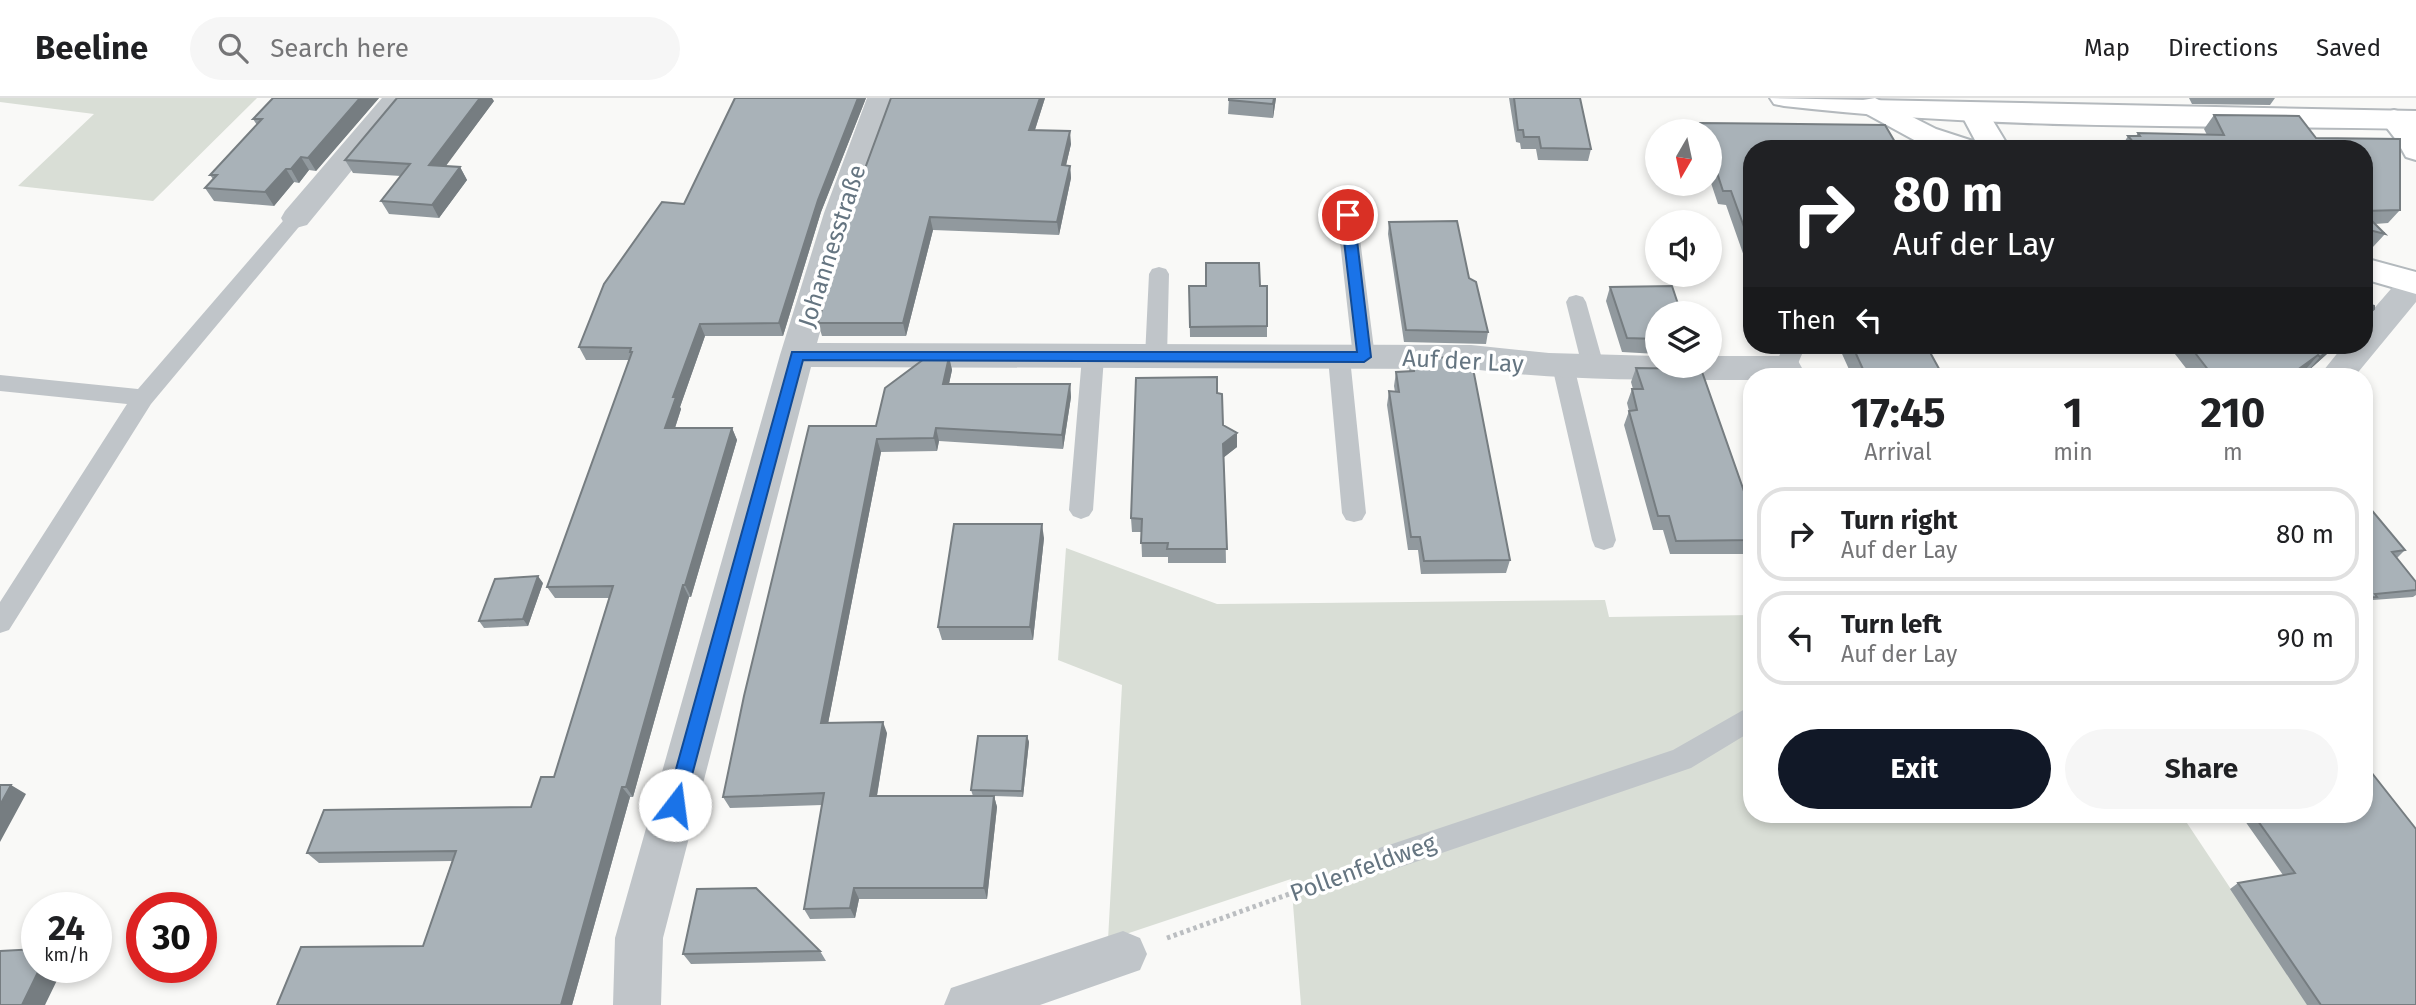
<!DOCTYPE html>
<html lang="en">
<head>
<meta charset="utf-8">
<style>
  :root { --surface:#fff; --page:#f6f6f6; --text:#202124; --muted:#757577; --line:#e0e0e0; --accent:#111827 }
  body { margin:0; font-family:"Fira Sans",sans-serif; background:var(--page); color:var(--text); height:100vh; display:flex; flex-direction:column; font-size:26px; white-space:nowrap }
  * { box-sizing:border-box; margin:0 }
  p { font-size:23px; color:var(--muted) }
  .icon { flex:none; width:38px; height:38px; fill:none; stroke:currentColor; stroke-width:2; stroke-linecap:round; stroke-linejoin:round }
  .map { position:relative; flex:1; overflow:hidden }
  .side { position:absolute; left:1743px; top:270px; width:630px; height:455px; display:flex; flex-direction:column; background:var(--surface); border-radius:28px; box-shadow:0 4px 10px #0003 }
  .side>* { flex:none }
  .banner { position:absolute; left:1743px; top:42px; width:630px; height:214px; border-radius:28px; box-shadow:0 4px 10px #0003; background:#202124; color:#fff; overflow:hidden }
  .needle { width:46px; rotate:189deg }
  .buttons { position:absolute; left:1645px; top:21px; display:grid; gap:14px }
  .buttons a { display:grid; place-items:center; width:77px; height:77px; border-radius:50%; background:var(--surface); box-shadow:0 4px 10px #0003; font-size:35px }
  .speed { position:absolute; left:21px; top:794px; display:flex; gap:14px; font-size:35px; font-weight:700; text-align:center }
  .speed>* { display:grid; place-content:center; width:91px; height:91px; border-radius:50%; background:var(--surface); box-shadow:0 4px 10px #0003; line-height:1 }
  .speed small { font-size:18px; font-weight:400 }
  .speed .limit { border:10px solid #d22; background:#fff; color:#111 }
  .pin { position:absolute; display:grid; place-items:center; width:60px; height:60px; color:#fff; margin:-30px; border:4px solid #fff; border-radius:50%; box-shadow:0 2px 7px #0007 }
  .me { position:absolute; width:77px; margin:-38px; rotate:15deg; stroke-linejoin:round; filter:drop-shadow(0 0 5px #0008) }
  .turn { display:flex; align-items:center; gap:24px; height:147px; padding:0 35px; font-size:32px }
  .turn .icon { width:91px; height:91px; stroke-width:2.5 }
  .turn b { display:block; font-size:49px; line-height:60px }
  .then { display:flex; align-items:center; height:66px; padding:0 35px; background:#0003; gap:14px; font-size:26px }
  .eta { display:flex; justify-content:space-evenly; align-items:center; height:119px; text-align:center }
  .eta b { font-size:42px; font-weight:700; line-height:49px }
  .primary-button { display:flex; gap:14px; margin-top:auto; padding:14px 35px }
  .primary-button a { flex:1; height:80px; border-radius:42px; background:var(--accent); color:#fff; font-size:28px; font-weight:700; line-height:80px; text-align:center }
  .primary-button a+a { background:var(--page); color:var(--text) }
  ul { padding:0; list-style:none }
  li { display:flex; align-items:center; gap:21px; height:94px; margin:0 14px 10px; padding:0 21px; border:4px solid var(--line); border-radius:28px }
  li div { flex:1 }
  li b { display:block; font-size:26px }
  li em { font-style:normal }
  header { display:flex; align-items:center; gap:42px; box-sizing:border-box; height:98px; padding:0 35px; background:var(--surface); border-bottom:2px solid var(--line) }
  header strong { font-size:33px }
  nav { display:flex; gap:38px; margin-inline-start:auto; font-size:24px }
  .search { width:490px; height:63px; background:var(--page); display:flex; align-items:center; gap:18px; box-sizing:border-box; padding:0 24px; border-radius:38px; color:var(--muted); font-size:26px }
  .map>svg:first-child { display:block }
  .green { fill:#d9ded6 }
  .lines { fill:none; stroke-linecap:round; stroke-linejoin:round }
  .secondary-casing { stroke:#b3b9bd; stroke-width:4 }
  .primary-casing { stroke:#b4b9bd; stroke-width:4 }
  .path { stroke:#bbbec1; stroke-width:5; stroke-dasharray:3.5 3.5; stroke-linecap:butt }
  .lane { fill:#c0c5c9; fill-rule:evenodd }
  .street { fill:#c0c5c9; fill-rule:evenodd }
  .secondary { fill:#fff; fill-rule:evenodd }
  .primary { fill:#fff; fill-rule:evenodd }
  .wall { fill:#91999e }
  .shaded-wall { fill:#767d81 }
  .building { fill:#a9b2b8; stroke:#767d81; stroke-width:2 }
  .route { fill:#1a73e8; stroke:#114b97; stroke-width:2 }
  .labels { text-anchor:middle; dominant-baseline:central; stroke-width:7; stroke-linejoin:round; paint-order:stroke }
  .street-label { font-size:24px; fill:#657581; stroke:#fff }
</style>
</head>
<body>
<header>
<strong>Beeline</strong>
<div class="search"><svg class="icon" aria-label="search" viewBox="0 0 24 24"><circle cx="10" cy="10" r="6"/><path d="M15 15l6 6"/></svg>Search here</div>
<nav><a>Map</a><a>Directions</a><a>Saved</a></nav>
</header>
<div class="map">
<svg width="2416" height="907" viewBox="0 0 2416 907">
  <rect width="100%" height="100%" fill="#f9f9f7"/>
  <path class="green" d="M 0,0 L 257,0 L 153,103 L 18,88 L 94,16 L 0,4 Z
    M 1066,450 L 1217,506 L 1605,502 L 1609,519 L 1752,517 L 1752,716 L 2181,716 L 2308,907 L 1301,907 L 1291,781 L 1108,842 L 1122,587 L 1058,562 Z"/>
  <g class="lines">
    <defs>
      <path id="secondary" d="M 1875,0 L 1936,31 L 1976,44 L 1960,14 L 1964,8 L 1974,5 L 1984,8 L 2010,51 L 1938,51 L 1916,43 L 1863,14 L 1859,8 L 1863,2 Z
        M 2394,12 L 2404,15 L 2416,29 L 2416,62 L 2406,59 L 2397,43 L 2380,21 L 2384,15 Z
        M 2364,160 L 2416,174 L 2416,196 L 2364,181 Z"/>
      <path id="primary" d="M 1770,0 L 2416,13 L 2416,31 C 2207,27 1991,32 1784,8 L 1774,6 Z"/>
    </defs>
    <use href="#secondary" class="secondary-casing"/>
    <use href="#primary" class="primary-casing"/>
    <path class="path" d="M 1167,840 L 1356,772"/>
    <path class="lane" d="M 1347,111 L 1354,113 L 1357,117 L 1375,259 L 1372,264 L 1364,267 L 1356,264 L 1353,259 L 1337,117 L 1340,113 Z
      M 296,114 L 303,116 L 306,120 L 303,124 L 151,306 L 9,532 L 0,535 L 0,504 L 127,306 L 0,293 L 0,277 L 138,291 L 289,116 Z
      M 1159,169 L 1166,171 L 1169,176 L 1167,259 L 1164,264 L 1156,267 L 1148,264 L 1145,259 L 1149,176 L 1152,171 Z
      M 1576,197 L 1583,199 L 1586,204 L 1604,268 L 1601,273 L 1593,276 L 1585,273 L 1582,268 L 1566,204 L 1569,199 Z
      M 1784,247 L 1806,247 L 1796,270 L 1800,278 L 1778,278 L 1774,270 Z
      M 1093,251 L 1101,254 L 1104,259 L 1093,412 L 1089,418 L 1081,421 L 1073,418 L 1069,412 L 1082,259 L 1085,254 Z
      M 1339,252 L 1347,255 L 1350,260 L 1366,415 L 1362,422 L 1354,424 L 1346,422 L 1342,415 L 1328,260 L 1331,255 Z
      M 1563,260 L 1571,263 L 1574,268 L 1616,442 L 1613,449 L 1604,452 L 1595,449 L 1592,442 L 1552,268 L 1555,263 Z
      M 1752,607 L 1752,633 L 1691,670 L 1389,773 L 1379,770 L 1375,760 L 1379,750 L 1389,747 L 1673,652 Z"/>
    <path class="street" d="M 382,0 L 411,0 L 307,127 L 296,130 L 285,127 L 281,120 L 285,113 Z
      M 867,0 L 895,0 L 854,115 L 817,245 L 1471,247 L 1549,255 L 1657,258 L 1657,268 L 1710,268 L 1710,258 L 1785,258 L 1797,261 L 1802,270 L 1797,278 L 1752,278 L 1752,282 C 1658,282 1565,283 1471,271 L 811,269 L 663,840 L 661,907 L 613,907 L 615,840 L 780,257 L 824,115 Z
      M 2416,175 L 2416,204 L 2355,278 L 2319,278 L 2344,247 L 2364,247 L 2364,222 L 2403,177 Z
      M 1123,833 L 1140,840 L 1147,856 L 1140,872 L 1040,907 L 944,907 L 951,890 Z"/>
    <use href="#secondary" class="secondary"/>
    <use href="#primary" class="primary"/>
  </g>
  <path class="wall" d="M 273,0 L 379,0 L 316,73 L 309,72 L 299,85 L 294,84 L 274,108 L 214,103 L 205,90 L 213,81 L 210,77 L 257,27 L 253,21 Z
    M 735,0 L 866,0 L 821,114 L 783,238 L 705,238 L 680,309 L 681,311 L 675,330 L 732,330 L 737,342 L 691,499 L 689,499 L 633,699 L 630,699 L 572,907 L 277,907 L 423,848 L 452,763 L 319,765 L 307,755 L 531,709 L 554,679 L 610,500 L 555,500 L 547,489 L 629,262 L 586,262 L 579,249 L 684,106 Z
    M 891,0 L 1045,0 L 1035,32 L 1071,46 L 1066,67 L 1070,68 L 1071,80 L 1059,137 L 933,132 L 906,238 L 822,238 L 818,225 Z
    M 1229,0 L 1276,0 L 1273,20 L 1228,16 Z
    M 1509,0 L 1580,0 L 1591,51 L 1588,63 L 1538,62 L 1536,51 L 1521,51 L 1520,45 L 1516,44 Z
    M 2189,0 L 2275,0 L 2270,7 L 2192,6 Z
    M 494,3 L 445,68 L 460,69 L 467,82 L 439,120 L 389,116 L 381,103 L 401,78 L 353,75 L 345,62 Z
    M 2214,17 L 2299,18 L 2316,40 L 2400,41 L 2400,112 L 2388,125 L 2375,126 L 2385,136 L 2372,150 L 2364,148 L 2364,51 L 2120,51 L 2128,38 L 2136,38 L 2138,35 L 2207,37 L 2204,31 Z
    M 1700,25 L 1895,44 L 1752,51 L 1752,181 L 1726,107 L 1718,106 L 1710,82 L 1710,33 L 1698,33 Z
    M 1389,124 L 1469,180 L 1488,234 L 1486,246 L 1404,244 L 1388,136 Z
    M 1189,188 L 1260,188 L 1267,228 L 1267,239 L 1190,239 Z
    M 1610,189 L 1657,215 L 1657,256 L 1622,254 L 1606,203 Z
    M 1838,247 L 1926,247 L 1943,278 L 1852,278 Z
    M 2168,247 L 2337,247 L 2308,273 L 2306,271 L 2295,278 L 2192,278 Z
    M 949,259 L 952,272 L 949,286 L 1070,286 L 1071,299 L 1063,351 L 939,343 L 937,353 L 881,354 L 828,625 L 887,635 L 877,698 L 973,698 L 971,692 L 1027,638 L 1029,644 L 1023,699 L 994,698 L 997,709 L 987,801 L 859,801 L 855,820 L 810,821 L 804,811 L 822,707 L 730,710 L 723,699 L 876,328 Z
    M 1412,259 L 1510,462 L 1506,475 L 1421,476 L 1418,452 L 1408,452 L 1387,307 L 1389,293 L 1395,294 L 1394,288 L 1396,274 L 1409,273 Z
    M 1636,270 L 1752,416 L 1752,456 L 1670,456 L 1663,432 L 1653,432 L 1624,327 L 1629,313 L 1627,305 L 1632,291 L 1633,291 L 1631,284 Z
    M 1217,295 L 1223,327 L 1237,335 L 1237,349 L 1224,359 L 1226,465 L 1168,465 L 1168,459 L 1142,459 L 1141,434 L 1132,434 L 1131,420 Z
    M 2364,403 L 2405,452 L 2397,460 L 2416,484 L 2416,497 L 2413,499 L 2373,502 L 2369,506 L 2364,507 Z
    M 1044,440 L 1033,542 L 942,542 L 938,529 Z
    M 543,485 L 528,528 L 484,530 L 479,523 Z
    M 2240,716 L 2364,716 L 2416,907 L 2307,907 L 2230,791 L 2238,785 L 2283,777 Z
    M 820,853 L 826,863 L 691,866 L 683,856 Z"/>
  <path class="shaded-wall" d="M 360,0 L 379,0 L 316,73 L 308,60 Z
    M 480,0 L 492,0 L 494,3 L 437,80 L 429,67 Z
    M 858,0 L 866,0 L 821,114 L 783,238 L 779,225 L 818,102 Z
    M 1040,0 L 1045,0 L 1031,44 L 1029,32 Z
    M 1274,0 L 1276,0 L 1273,20 L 1273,6 Z
    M 1070,33 L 1071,46 L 1063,80 L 1062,67 Z
    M 301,59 L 309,72 L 299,85 L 291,71 Z
    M 1070,68 L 1071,80 L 1059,137 L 1057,124 Z
    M 460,69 L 467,82 L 439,120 L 432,107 Z
    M 286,71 L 294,84 L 274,108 L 265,94 Z
    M 930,119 L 933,132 L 906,238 L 903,225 Z
    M 700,226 L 705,238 L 680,309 L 681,311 L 671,342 L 665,330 L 673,299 Z
    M 2335,247 L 2337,247 L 2308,273 L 2320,259 Z
    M 2318,257 L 2306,271 L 2295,278 L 2289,278 Z
    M 949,259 L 952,272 L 946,299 L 943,286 Z
    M 1070,286 L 1071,299 L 1063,351 L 1062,337 Z
    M 732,330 L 737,342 L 691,499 L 685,487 Z
    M 936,330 L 939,343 L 937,353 L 934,340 Z
    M 1237,335 L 1237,349 L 1223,360 L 1223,346 Z
    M 877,341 L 881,354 L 826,636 L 821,625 Z
    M 1042,426 L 1044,440 L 1033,542 L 1030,529 Z
    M 538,478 L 543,485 L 528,528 L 523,521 Z
    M 683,487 L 689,499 L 633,699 L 626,689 Z
    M 883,624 L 887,635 L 875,709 L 870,698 Z
    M 1027,638 L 1029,644 L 1023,699 L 1022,693 Z
    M 11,687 L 26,696 L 0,744 L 0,707 Z
    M 622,689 L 630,699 L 572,907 L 561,907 Z
    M 994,698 L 997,709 L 987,801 L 984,790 Z
    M 854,790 L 859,801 L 855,820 L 850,810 Z
    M 40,870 L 63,870 L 45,907 L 22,907 Z"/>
  <path class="building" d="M 273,0 L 360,0 L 308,60 L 301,59 L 291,71 L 286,71 L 265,94 L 205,90 L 217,77 L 210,77 L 262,21 L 253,21 Z
    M 397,0 L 480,0 L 429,67 L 460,69 L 432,107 L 381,103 L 410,66 L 345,62 Z
    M 735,0 L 858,0 L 818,102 L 779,225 L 700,226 L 673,299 L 676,299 L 665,330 L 732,330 L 685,487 L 683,487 L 626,689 L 622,689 L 561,907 L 277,907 L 301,849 L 423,848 L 456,753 L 307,755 L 324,712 L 531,709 L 541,679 L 554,679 L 613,488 L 547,489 L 632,254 L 630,254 L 631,250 L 579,249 L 604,186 L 662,104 L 684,106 Z
    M 891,0 L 1040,0 L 1029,32 L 1070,33 L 1062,67 L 1070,68 L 1057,124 L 930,119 L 903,225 L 818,225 L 853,103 Z
    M 1229,0 L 1274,0 L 1273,6 L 1229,2 Z
    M 1514,0 L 1580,0 L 1591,51 L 1541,50 L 1539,39 L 1524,39 L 1523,32 L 1518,32 Z
    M 2214,17 L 2299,18 L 2316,40 L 2400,41 L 2400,112 L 2364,113 L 2364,51 L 2139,51 L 2128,38 L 2140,38 L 2138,35 L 2224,37 Z
    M 1700,25 L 1885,27 L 1895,44 L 1945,45 L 1948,51 L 1752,51 L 1752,151 L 1731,93 L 1723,93 L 1710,53 L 1710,33 L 1703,33 Z
    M 2364,115 L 2385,136 L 2365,131 L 2364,137 Z
    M 1457,123 L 1469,180 L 1476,184 L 1488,234 L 1406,232 L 1389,124 Z
    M 1206,165 L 1259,165 L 1260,188 L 1267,188 L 1267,228 L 1190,229 L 1189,188 L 1206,188 Z
    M 1672,188 L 1681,215 L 1657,215 L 1657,241 L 1627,240 L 1610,189 Z
    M 2364,204 L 2374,208 L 2374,211 L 2364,220 Z
    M 1852,247 L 1926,247 L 1943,278 L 1866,278 Z
    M 2189,247 L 2335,247 L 2320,259 L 2318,257 L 2289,278 L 2213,278 Z
    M 928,258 L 949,259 L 943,286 L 1070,286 L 1062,337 L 936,330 L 934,340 L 877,341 L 821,625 L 883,624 L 870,698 L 994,698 L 984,790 L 854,790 L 850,810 L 804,811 L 824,695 L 723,699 L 744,598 L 809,328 L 876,328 L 885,290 Z
    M 1412,259 L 1471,260 L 1510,462 L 1424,463 L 1420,439 L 1411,439 L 1389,293 L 1399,294 L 1396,274 L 1414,273 Z
    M 1636,270 L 1701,271 L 1752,416 L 1752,442 L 1676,443 L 1669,418 L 1658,418 L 1629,313 L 1637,312 L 1632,291 L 1643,291 Z
    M 1217,279 L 1217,295 L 1222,296 L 1223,327 L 1237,335 L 1223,346 L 1227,451 L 1167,451 L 1168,445 L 1141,445 L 1142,421 L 1131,420 L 1136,280 Z
    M 2364,403 L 2405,452 L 2392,454 L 2416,484 L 2416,492 L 2375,496 L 2377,499 L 2364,500 Z
    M 954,426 L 1042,426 L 1030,529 L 938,529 Z
    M 538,478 L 523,521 L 479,523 L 495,481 Z
    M 978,638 L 1027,638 L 1022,693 L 971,692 Z
    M 2364,665 L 2416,731 L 2416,907 L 2321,907 L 2238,785 L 2295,775 L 2253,716 L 2364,716 Z
    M 0,687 L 11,687 L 0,707 Z
    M 756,790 L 820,853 L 683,856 L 697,791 Z
    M 37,851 L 37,870 L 40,870 L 22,907 L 0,907 L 0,853 Z"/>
  <path class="route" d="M 1348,113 L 1354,117 L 1371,259 L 1364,264 L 803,262 L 684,707 L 681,713 L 675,715 L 668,713 L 666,707 L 792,254 L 1357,254 L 1341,117 Z"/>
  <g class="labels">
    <g class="street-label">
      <text transform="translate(832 148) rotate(-72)">Johannesstraße</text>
      <text transform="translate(1463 263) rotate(3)">Auf der Lay</text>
      <text transform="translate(1363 770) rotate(-20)">Pollenfeldweg</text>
    </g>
  </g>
</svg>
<div class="buttons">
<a><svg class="needle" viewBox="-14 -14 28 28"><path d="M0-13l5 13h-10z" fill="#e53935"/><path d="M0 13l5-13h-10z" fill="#757577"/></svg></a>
<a><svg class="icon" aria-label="sound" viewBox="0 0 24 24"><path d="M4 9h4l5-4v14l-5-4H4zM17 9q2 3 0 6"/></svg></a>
<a><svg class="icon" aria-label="layers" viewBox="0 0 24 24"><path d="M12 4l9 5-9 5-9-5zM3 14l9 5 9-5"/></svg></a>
</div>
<div class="speed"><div>24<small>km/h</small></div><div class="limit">30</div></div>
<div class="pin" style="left:1348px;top:117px;background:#d93025"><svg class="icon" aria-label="arrive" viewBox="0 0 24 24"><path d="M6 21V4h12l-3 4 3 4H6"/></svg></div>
<svg class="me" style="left:675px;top:707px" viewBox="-20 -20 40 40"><circle r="19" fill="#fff"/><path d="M0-13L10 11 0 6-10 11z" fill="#1a73e8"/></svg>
<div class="banner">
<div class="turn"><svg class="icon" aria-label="right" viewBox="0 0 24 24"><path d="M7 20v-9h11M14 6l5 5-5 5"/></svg><div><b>80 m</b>Auf der Lay</div></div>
<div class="then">Then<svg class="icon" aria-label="left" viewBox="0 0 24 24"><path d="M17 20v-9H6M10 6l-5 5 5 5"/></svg></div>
</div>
<section class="side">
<div class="eta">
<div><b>17:45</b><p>Arrival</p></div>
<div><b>1</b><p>min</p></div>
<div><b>210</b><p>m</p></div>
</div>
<ul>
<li><svg class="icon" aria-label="right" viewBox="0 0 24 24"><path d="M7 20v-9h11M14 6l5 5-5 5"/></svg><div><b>Turn right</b><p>Auf der Lay</p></div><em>80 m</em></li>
<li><svg class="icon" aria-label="left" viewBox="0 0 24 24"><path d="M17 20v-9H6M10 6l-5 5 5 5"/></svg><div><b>Turn left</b><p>Auf der Lay</p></div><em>90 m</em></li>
</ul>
<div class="primary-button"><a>Exit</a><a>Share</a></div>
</section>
</div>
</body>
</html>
